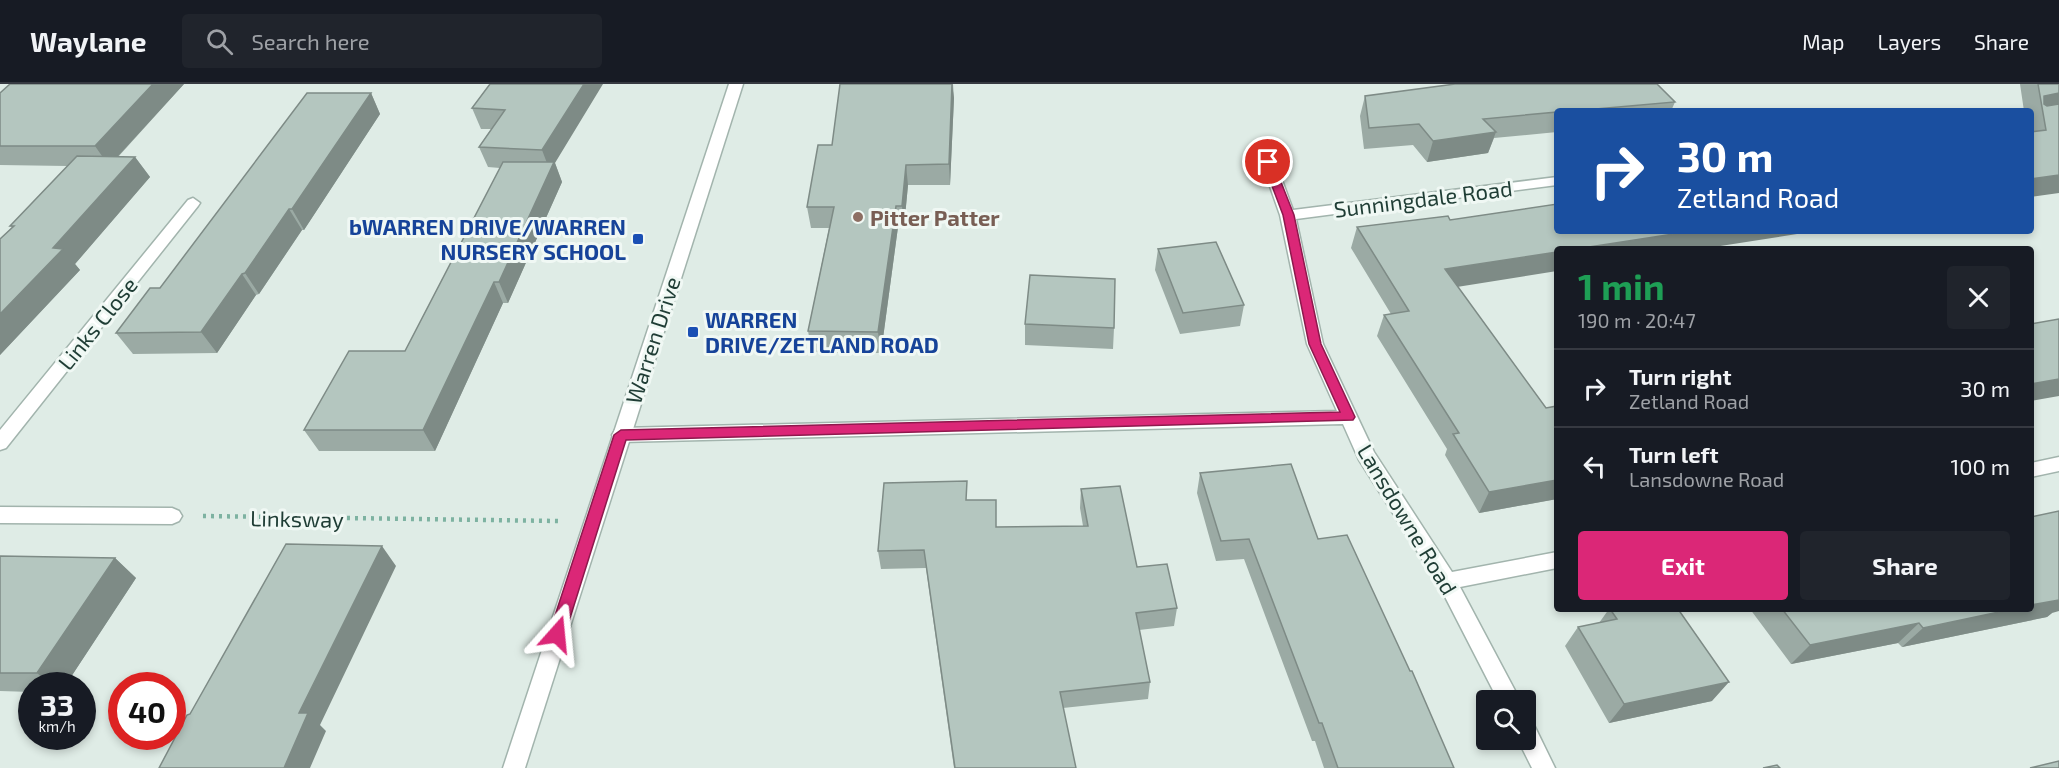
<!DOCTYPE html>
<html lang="en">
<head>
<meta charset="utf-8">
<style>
  :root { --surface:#171b24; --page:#20242c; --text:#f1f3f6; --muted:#9ea1a6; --line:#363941; --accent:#db2777 }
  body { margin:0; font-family:"Exo 2",sans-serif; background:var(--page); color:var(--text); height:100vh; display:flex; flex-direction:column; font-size:22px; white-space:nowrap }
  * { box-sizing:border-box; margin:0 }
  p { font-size:20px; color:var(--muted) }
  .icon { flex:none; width:33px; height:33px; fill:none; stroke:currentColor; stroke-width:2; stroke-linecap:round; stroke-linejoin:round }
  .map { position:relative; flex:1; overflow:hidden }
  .details { position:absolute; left:1554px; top:162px; width:480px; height:366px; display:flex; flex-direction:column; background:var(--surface); border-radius:6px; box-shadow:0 3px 9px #0003 }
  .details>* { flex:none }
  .top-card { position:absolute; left:1554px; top:24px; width:480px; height:126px; border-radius:6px; box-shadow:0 3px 9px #0003; background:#1a4fa0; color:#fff; overflow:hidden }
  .buttons { position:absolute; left:1476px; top:606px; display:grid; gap:12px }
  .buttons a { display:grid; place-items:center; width:60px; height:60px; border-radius:6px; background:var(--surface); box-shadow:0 3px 9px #0003; font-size:30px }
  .speed { position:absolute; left:18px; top:588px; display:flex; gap:12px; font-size:30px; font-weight:700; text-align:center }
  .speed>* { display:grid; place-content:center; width:78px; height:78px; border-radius:50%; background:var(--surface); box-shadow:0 3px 9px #0003; line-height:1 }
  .speed small { font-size:15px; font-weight:400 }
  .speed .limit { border:9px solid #d22; background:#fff; color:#111 }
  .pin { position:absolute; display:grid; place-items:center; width:51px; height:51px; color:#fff; margin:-26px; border:3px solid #fff; border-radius:50%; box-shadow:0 2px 6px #0007 }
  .me { position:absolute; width:66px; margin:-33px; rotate:18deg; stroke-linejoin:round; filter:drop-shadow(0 0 4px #0008) }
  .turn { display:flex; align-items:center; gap:21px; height:126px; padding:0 24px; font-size:27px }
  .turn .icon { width:78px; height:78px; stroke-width:2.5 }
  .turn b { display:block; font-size:42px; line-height:51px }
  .round { display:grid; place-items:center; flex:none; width:63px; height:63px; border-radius:6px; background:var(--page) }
  .overview { display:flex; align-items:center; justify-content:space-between; height:102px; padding:0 24px }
  h1 { font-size:36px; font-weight:700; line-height:45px; color:#1e9e55 }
  .button { display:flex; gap:12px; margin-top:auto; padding:12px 24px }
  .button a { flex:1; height:69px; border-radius:6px; background:var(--accent); color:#fff; font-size:24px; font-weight:700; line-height:69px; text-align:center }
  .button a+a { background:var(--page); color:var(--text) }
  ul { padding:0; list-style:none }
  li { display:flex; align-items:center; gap:18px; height:78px; padding:0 24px; border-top:2px solid var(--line) }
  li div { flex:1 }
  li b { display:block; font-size:22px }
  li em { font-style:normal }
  header { display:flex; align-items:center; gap:36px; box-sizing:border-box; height:84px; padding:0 30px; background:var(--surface); border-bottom:2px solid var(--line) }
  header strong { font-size:28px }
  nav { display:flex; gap:33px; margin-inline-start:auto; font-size:21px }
  .search { width:420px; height:54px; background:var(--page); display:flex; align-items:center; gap:15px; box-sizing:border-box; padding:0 21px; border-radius:6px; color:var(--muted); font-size:22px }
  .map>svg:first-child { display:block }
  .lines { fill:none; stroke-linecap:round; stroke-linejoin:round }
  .minor-casing { stroke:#a2b4ad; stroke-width:3 }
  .tertiary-casing { stroke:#a2b4ad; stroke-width:3 }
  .path { stroke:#7db2a1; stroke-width:4.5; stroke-dasharray:3 5; stroke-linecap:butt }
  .minor { fill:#fff; fill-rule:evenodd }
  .tertiary { fill:#fff; fill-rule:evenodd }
  .wall { fill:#9baaa4 }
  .shaded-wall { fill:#7e8b86 }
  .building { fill:#b4c6bf; stroke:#7e8b86; stroke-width:1.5 }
  .route { fill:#db2777; stroke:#8e194d; stroke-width:1.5 }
  .education-dot { fill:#8d6e63; stroke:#f0f8f4; stroke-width:2 }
  .transit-dot { fill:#1a4fb4; stroke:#f0f8f4; stroke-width:2 }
  .labels { text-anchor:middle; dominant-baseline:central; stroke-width:6; stroke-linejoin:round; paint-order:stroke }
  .street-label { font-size:22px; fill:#1f3d35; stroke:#f0f8f4 }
  .education-label { font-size:22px; font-weight:bold; fill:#785e54; stroke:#f0f8f4; text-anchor:start }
  .transit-label { font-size:22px; font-weight:bold; fill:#164399; stroke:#f0f8f4; text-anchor:end }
</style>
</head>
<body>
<header>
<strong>Waylane</strong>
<div class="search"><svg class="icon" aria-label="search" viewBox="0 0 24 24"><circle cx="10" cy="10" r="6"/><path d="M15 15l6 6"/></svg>Search here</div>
<nav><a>Map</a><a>Layers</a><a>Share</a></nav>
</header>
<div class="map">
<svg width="2059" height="684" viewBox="0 0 2059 684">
  <rect width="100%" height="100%" fill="#dfece6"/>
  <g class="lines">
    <defs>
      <path id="minor" d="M 1268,73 L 1275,77 L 1293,126 L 1557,93 L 1557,101 L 1296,135 L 1323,260 L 1374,368 L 1452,488 L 1557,468 L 1557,484 L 1460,503 L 1520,616 L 1498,616 L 1440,503 L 1359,376 L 1343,340 L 621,358 L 615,356 L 612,351 L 615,346 L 621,344 L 1337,327 L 1307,260 L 1280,131 L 1261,77 Z
        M 193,114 L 200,119 L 198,122 L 6,364 L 0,366 L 0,346 L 188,116 Z
        M 2059,373 L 2059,387 L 2031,393 L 2031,379 Z
        M 0,423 L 172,424 L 179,427 L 182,432 L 179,437 L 172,440 L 0,439 Z
        M 1526,638 L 1534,641 L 1555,684 L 1532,684 L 1518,656 L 1526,656 Z"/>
      <path id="tertiary" d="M 729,0 L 743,0 L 525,684 L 503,684 Z"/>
    </defs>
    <use href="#minor" class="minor-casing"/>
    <use href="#tertiary" class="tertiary-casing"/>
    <path class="path" d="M 203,432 L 558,437"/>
    <use href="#minor" class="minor"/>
    <use href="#tertiary" class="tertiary"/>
  </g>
  <path class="wall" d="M 10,0 L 184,0 L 118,73 L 135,73 L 150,93 L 75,180 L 80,186 L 0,271 L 0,155 L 12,143 L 10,142 L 67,82 L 0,81 L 0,9 Z
    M 490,0 L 555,79 L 562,98 L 508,219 L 503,219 L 435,367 L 319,367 L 304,346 L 405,267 L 500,84 L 488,83 L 479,63 L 491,45 L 481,45 L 472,24 Z
    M 840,0 L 953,0 L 954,14 L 950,101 L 908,101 L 904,143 L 898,143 L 881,269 L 812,268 L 808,247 L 829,144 L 811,144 L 807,123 L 832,61 Z
    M 2020,0 L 2059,0 L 2031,113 L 2031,27 L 2024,27 Z
    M 371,9 L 380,30 L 304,146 L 302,146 L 259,210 L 256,211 L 217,269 L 133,270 L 116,249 L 160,204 Z
    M 1365,12 L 1675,18 L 1671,27 L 1557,27 L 1557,48 L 1494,54 L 1488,69 L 1427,78 L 1413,61 L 1364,65 L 1360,32 Z
    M 1357,143 L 1458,203 L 1546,324 L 1557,322 L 1557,415 L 1479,429 L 1445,371 L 1447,365 L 1377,252 L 1384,231 L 1391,230 L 1351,164 Z
    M 1158,165 L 1244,221 L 1240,242 L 1180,250 L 1155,186 Z
    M 1025,240 L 1114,244 L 1113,265 L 1025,261 Z
    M 1200,389 L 1318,455 L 1454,684 L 1324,684 L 1315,657 L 1312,657 L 1244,475 L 1216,477 L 1197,409 Z
    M 1081,405 L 1137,483 L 1177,524 L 1174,542 L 1139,546 L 1150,598 L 1148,615 L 1063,624 L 1076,684 L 954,684 L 926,484 L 881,485 L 878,467 L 968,416 L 997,443 L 1083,442 L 1080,424 Z
    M 0,472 L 115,474 L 136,494 L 65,602 L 32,602 L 32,608 L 0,607 Z
    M 1609,525 L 1678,525 L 1712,617 L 1609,639 L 1565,562 L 1578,543 L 1599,539 Z
    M 1750,525 L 2031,525 L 2052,529 L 2047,533 L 1902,563 L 1898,559 L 1791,580 Z"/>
  <path class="shaded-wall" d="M 153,0 L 184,0 L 109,82 L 95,62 Z
    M 584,0 L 603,0 L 555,79 L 562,98 L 508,219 L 499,198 L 550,87 L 542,66 Z
    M 952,0 L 954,14 L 950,101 L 949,80 Z
    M 371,9 L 380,30 L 304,146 L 292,125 Z
    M 2059,9 L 2059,25 L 2043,29 L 2044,12 Z
    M 1496,48 L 1488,69 L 1427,78 L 1433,57 Z
    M 135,73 L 150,93 L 75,180 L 80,186 L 0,271 L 0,230 L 53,164 Z
    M 906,81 L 908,101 L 904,143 L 902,122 Z
    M 2059,91 L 2059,109 L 2031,113 L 2031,95 Z
    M 896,122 L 898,143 L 881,269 L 878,248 Z
    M 289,125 L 302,146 L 259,210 L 245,189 Z
    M 1693,147 L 1816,147 L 1701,165 L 1576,165 Z
    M 1557,168 L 1557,187 L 1438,206 L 1445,185 Z
    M 242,190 L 256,211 L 217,269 L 201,248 Z
    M 494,198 L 503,219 L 435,367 L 423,346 Z
    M 2059,295 L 2059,312 L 2031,317 L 2031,300 Z
    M 1557,396 L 1557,415 L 1479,429 L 1489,408 Z
    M 382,462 L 396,482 L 320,641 L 326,647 L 310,684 L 284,684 L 299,629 Z
    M 115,474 L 136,494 L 65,602 L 52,602 L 37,589 Z
    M 2059,516 L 2059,527 L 2052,529 L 2047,533 L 1902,563 L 1923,544 L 2013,525 L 2031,525 L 2031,521 Z
    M 1919,539 L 1898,559 L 1791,580 L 1810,561 Z
    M 1729,598 L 1712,617 L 1609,639 L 1624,620 Z"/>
  <path class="building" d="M 10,0 L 153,0 L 95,62 L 0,62 L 0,9 Z
    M 490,0 L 584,0 L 542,66 L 479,63 L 505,26 L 472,24 Z
    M 840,0 L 952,0 L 949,80 L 906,81 L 902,122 L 896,122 L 878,248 L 808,247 L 834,123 L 807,123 L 818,61 L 832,61 Z
    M 1455,0 L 1657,0 L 1675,18 L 1573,27 L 1557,27 L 1557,28 L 1483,35 L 1496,48 L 1433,57 L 1419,40 L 1369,44 L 1365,12 Z
    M 2038,0 L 2059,0 L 2059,9 L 2044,12 L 2044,20 L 2047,22 L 2059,20 L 2059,91 L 2031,95 L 2031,48 L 2046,46 Z
    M 307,9 L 371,9 L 292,125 L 289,125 L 245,189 L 242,190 L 201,248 L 116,249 L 150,204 L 160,204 Z
    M 77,72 L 135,73 L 53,164 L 63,165 L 0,230 L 0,155 L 14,142 L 10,142 Z
    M 503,78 L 554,78 L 499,198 L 494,198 L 423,346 L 304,346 L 349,267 L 405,267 Z
    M 1557,120 L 1557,147 L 1693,147 L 1576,165 L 1557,165 L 1557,168 L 1445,185 L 1546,324 L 1557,322 L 1557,396 L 1489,408 L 1453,350 L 1459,349 L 1384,231 L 1409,227 L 1357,143 L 1448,132 L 1450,136 Z
    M 1216,158 L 1244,221 L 1183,229 L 1158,165 Z
    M 1030,191 L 1115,195 L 1114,244 L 1025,240 Z
    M 2059,235 L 2059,295 L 2031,300 L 2031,240 Z
    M 1291,380 L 1318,455 L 1347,451 L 1410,587 L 1412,587 L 1454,684 L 1338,684 L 1322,639 L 1319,639 L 1249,455 L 1221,457 L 1200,389 Z
    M 967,397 L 966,416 L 996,416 L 996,443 L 1088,442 L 1081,405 L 1120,402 L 1137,483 L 1167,480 L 1177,524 L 1136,529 L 1150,598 L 1060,608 L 1076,684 L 955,684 L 924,466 L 878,467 L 884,399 Z
    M 2059,427 L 2059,516 L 2031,521 L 2031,433 Z
    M 286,460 L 382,462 L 299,629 L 308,629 L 284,684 L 159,684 L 187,631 L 190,630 Z
    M 0,472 L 115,474 L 37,589 L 0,589 Z
    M 1610,525 L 1678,525 L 1729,598 L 1624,620 L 1578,543 L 1617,535 Z
    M 1782,525 L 2013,525 L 1923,544 L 1919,539 L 1810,561 Z
    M 2059,677 L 2059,684 L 2030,684 Z
    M 1777,681 L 1780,684 L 1763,684 Z"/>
  <path class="route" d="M 1268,74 L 1273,78 L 1294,131 L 1321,260 L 1355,333 L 1353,336 L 626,356 L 565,550 L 563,555 L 557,557 L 551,555 L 549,550 L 614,351 L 621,346 L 1340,328 L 1309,260 L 1283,131 L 1263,78 Z"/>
  <circle class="education-dot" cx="858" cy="133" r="6"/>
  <g class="transit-dot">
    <rect x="632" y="149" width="12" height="12" rx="3"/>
    <rect x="687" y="242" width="12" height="12" rx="3"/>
  </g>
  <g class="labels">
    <g class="street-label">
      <text transform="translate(1423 114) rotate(-7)">Sunningdale Road</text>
      <text transform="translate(97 239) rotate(-51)">Links Close</text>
      <text transform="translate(652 256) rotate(-72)">Warren Drive</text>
      <text transform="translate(297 434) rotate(1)">Linksway</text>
      <text transform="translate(1408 435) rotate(59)">Lansdowne Road</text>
    </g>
    <g class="education-label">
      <text x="870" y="133">Pitter Patter</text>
    </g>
    <g class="transit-label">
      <text x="626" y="142">bWARREN DRIVE/WARREN<tspan x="626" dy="25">NURSERY SCHOOL</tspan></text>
      <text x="705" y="235" text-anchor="start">WARREN<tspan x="705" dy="25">DRIVE/ZETLAND ROAD</tspan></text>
    </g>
  </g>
</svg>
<div class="buttons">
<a><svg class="icon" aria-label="search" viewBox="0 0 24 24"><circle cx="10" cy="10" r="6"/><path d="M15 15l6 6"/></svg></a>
</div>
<div class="speed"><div>33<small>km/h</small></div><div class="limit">40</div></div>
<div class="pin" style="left:1268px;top:78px;background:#d93025"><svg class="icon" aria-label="arrive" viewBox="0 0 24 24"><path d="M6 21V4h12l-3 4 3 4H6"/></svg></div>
<svg class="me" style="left:557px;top:550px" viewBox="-20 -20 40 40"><path d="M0-17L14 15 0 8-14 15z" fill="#db2777" stroke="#fff" stroke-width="4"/></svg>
<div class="top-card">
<div class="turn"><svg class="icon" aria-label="right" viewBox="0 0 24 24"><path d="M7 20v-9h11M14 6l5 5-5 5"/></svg><div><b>30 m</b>Zetland Road</div></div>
</div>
<section class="details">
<div class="overview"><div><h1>1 min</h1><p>190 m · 20:47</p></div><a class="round"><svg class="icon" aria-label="close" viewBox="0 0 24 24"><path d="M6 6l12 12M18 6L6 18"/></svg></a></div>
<ul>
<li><svg class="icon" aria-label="right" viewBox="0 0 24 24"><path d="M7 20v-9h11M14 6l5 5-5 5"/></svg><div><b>Turn right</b><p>Zetland Road</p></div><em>30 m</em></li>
<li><svg class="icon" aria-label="left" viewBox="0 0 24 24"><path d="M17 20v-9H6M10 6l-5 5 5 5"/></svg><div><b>Turn left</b><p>Lansdowne Road</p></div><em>100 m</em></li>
</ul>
<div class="button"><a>Exit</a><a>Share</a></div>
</section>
</div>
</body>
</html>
